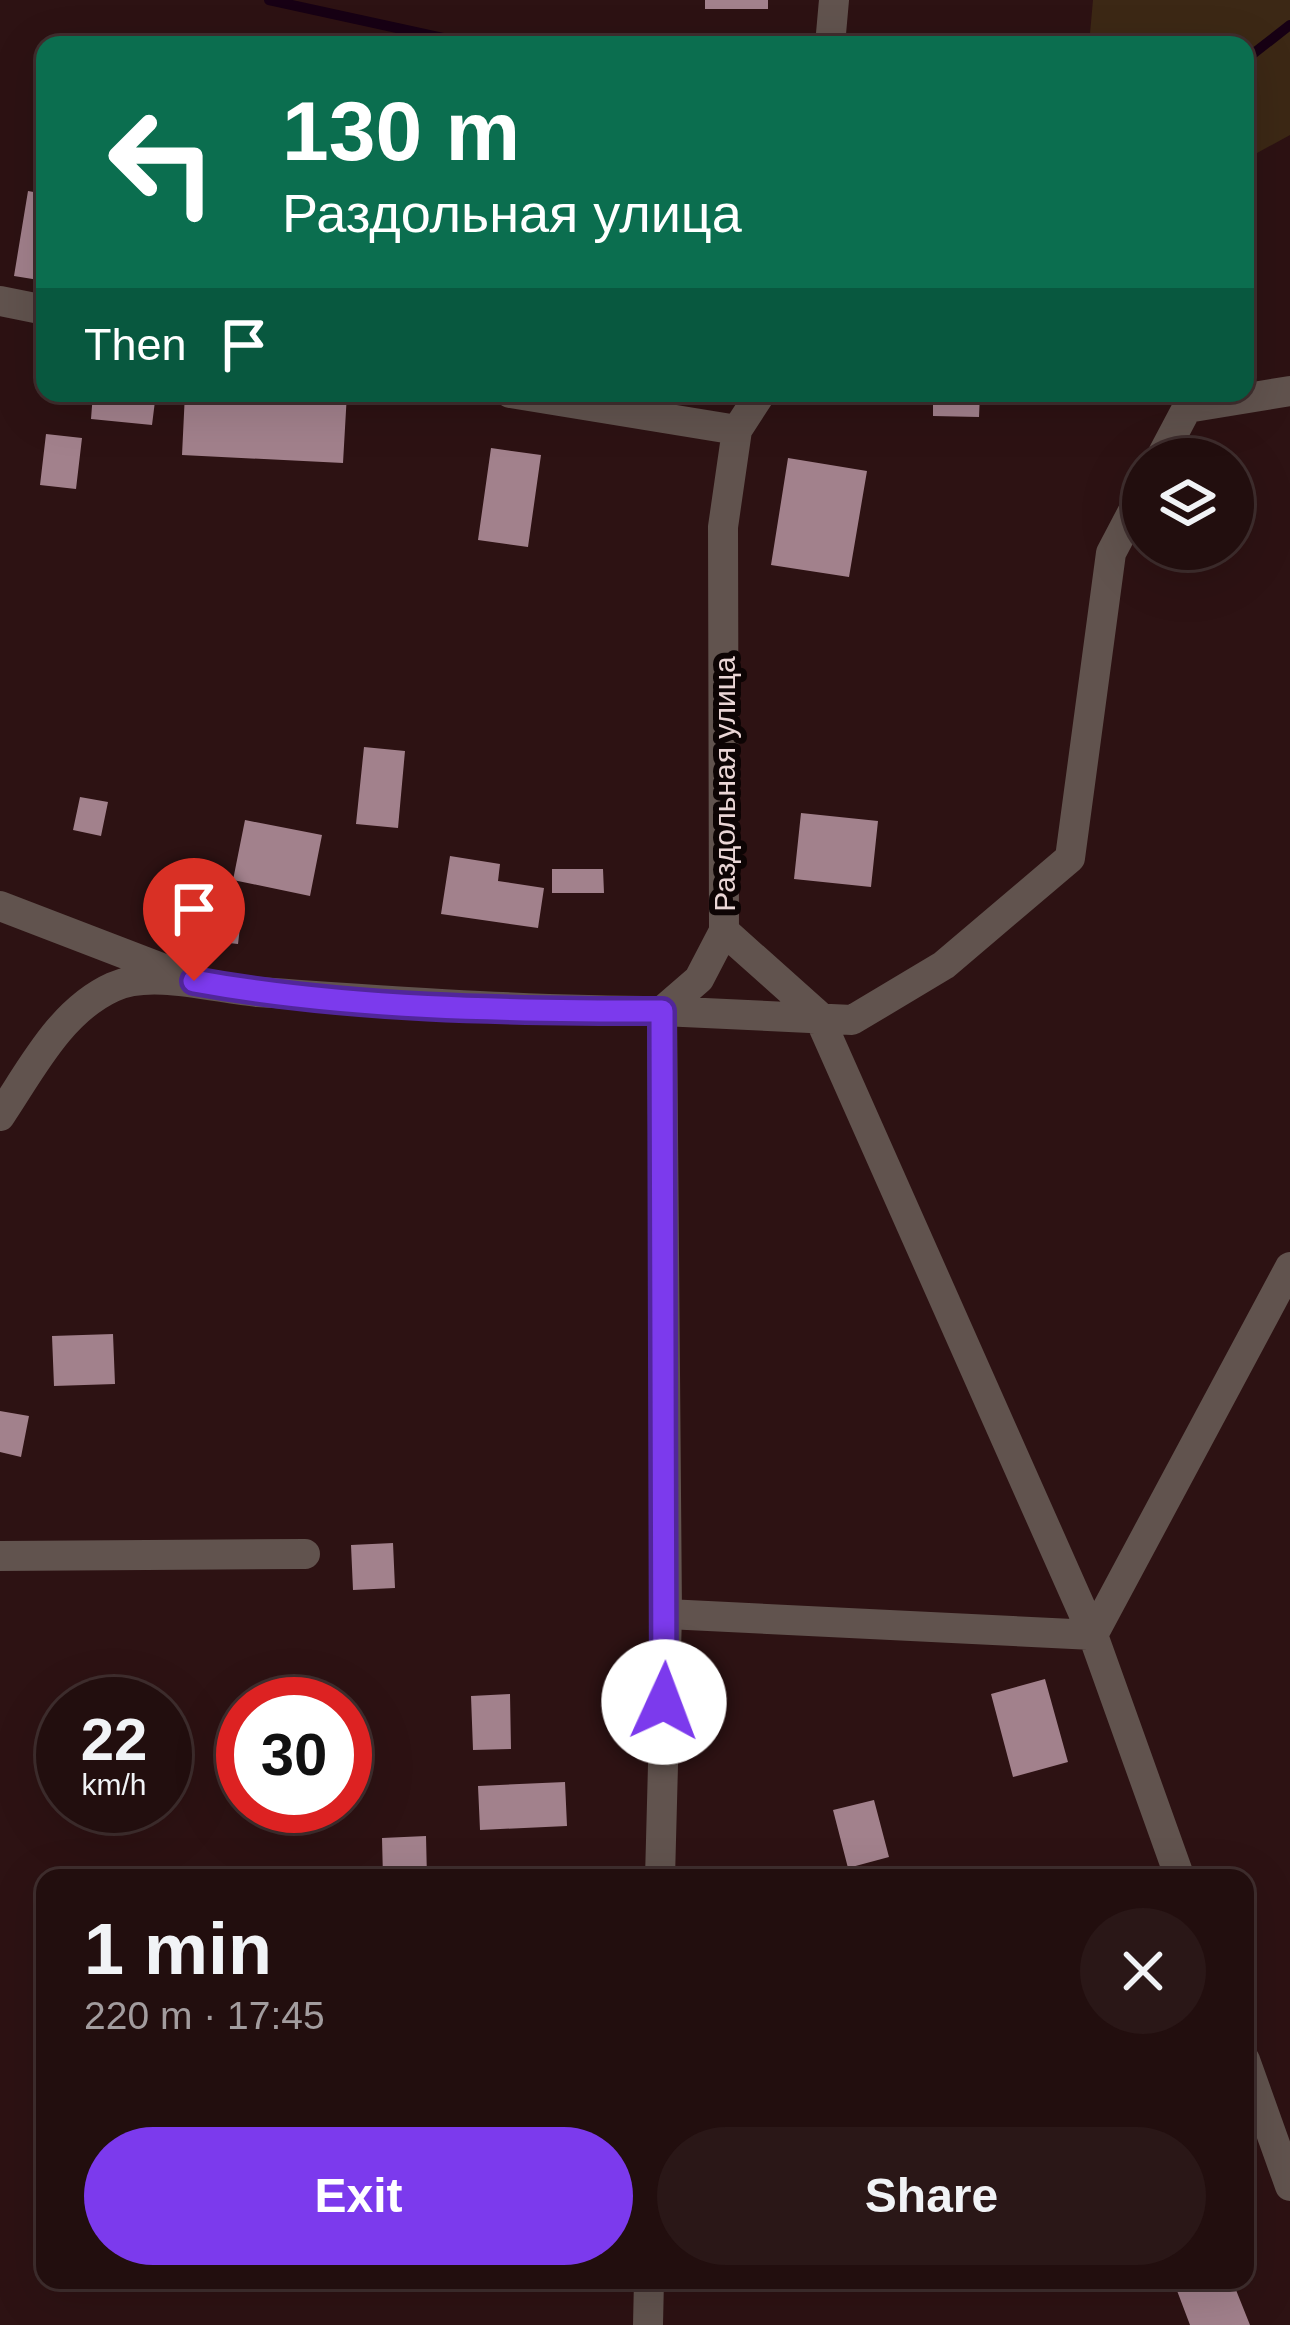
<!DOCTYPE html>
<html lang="en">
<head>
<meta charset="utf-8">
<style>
  :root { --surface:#220e0e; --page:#2a1717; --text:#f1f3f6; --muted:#a29c9e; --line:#3f2e2e; --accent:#7c3aed }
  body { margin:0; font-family:Helvetica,sans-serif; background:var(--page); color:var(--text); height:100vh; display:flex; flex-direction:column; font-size:45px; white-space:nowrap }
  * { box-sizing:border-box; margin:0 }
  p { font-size:39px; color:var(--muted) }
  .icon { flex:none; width:66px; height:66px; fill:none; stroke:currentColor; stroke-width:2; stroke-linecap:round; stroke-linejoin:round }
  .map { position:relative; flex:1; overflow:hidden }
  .details { position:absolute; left:36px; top:1869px; width:1218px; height:420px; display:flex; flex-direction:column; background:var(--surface); border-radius:24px; box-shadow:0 12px 48px #0002,0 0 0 3px var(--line) }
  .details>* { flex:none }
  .banner { position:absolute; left:36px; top:36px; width:1218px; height:366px; border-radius:24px; box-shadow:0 12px 48px #0002,0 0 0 3px var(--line); background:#0b6e4f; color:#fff; overflow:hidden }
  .controls { position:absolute; left:1122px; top:438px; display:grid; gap:24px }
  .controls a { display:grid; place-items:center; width:132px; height:132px; border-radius:50%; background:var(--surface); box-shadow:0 12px 48px #0002,0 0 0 3px var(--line); font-size:60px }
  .speed { position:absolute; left:36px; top:1677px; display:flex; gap:24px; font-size:60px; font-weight:700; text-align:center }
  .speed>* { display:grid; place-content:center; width:156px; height:156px; border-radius:50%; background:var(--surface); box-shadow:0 12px 48px #0002,0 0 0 3px var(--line); line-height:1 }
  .speed small { font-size:30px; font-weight:400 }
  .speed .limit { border:18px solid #d22; background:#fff; color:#111 }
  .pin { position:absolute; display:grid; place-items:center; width:102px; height:102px; color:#fff; margin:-123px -51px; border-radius:50% 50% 50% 0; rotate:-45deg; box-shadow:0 0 12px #0007 }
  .pin .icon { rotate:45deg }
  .me { position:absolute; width:132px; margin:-66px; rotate:2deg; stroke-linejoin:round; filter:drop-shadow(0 0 9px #0008) }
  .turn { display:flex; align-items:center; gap:42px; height:252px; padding:0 48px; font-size:54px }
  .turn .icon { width:156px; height:156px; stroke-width:2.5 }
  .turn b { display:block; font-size:84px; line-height:102px }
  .then { display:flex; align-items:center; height:114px; padding:0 48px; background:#0003; gap:24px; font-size:45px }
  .round { display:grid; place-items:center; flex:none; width:126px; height:126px; border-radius:63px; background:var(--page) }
  .overview { display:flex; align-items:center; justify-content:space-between; height:204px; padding:0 48px }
  h1 { font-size:72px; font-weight:700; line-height:90px }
  .action { display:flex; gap:24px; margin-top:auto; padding:24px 48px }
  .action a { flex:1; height:138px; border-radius:72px; background:var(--accent); color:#fff; font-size:48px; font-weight:700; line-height:138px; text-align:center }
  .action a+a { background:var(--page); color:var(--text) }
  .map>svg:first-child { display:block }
  .green { fill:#3c2815 }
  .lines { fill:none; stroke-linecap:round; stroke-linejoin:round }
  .stream { stroke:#170014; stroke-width:10 }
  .building { fill:#a2818c }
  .street { stroke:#61534e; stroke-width:30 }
  .route-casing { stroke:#51269a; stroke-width:30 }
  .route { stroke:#7c3aed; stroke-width:21 }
  .labels { text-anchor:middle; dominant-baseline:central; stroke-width:12; stroke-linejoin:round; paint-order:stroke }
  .street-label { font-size:30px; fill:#ead6d6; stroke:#0d0404 }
</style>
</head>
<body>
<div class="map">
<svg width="1290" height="2325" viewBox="0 0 1290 2325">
  <rect width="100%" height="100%" fill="#2d1213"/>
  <path class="green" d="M 1093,0 L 1290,0 L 1290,135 L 1257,153 L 1245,153 L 1245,45 L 1089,45 Z"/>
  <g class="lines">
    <path class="stream" d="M 269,0 L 475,45
      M 1245,60 L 1290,25"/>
  </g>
  <path class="building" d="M 705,0 L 768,0 L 768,9 L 705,9 Z
    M 28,191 L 45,194 L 45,281 L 14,276 Z
    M 93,393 L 156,393 L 152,425 L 91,419 Z
    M 185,393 L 347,393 L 343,463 L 182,455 Z
    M 933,393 L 980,393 L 979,417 L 933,416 Z
    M 46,434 L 82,438 L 76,489 L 40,485 Z
    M 491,448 L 541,455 L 528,547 L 478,540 Z
    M 788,458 L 867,471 L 849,577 L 771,565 Z
    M 364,747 L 405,751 L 398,828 L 356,824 Z
    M 80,797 L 108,802 L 101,836 L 73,830 Z
    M 801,813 L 878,821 L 871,887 L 794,879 Z
    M 245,820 L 322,835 L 310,896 L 233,880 Z
    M 450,856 L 500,864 L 498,881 L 544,888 L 538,928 L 441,914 Z
    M 552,869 L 603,869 L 604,893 L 552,893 Z
    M 205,914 L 241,919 L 238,944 L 202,940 Z
    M 113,1334 L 115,1384 L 54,1386 L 52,1336 Z
    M 0,1411 L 29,1416 L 21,1457 L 0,1452 Z
    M 393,1543 L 395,1588 L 353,1590 L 351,1545 Z
    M 1045,1679 L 1068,1762 L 1013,1777 L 991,1694 Z
    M 510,1694 L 511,1749 L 473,1750 L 471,1696 Z
    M 565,1782 L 567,1826 L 480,1830 L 478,1786 Z
    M 874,1800 L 889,1857 L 848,1868 L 833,1810 Z
    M 252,1806 L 294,1806 L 293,1814 L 251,1812 Z
    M 426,1836 L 427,1878 L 383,1878 L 382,1838 Z
    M 482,1866 L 570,1868 L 570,1878 L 482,1878 Z
    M 524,2280 L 580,2280 L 580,2283 L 524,2288 Z
    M 1173,2280 L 1232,2280 L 1250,2325 L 1190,2325 Z"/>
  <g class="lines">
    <path class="street" d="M 830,45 L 834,0
      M 0,301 L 45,310
      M 510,393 L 737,430
      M 1160,459 L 1187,408 L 1290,391
      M 0,906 L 185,977
      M 724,931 L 818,1015 L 1093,1635 L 1180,1878
      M 0,1116 C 31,1070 60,1011 113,987 C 151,969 218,989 258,992 C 393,1001 527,1011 662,1011 L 699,979 L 724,931 L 723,527 L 737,430 L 761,393
      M 0,1556 L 305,1554
      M 667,1614 L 1093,1635 L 1290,1267
      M 660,1878 L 667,1614 L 662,1011 L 852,1020 L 944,965 L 1070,858 L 1111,553 L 1143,492
      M 1245,2060 L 1290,2186
      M 648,2325 L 649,2280"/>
  </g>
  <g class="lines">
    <defs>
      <path id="route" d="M 194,981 C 346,1009 508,1011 662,1011 L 664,1702"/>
    </defs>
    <use href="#route" class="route-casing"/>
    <use href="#route" class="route"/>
  </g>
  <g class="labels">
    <g class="street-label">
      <text transform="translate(724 784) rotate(-90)">Раздольная улица</text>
    </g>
  </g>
</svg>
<div class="controls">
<a><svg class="icon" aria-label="layers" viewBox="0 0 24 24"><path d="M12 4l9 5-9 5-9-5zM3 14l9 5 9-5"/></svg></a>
</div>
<div class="speed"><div>22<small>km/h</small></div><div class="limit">30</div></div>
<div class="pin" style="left:194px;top:981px;background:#d93025"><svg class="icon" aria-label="arrive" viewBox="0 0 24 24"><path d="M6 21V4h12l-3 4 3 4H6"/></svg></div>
<svg class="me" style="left:664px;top:1702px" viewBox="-20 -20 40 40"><circle r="19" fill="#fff"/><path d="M0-13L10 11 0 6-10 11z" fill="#7c3aed"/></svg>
<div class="banner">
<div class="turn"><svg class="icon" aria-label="left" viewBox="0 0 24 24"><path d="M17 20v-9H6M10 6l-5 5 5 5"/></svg><div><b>130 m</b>Раздольная улица</div></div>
<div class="then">Then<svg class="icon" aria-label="arrive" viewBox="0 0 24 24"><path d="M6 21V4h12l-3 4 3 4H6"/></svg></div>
</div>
<section class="details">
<div class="overview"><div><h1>1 min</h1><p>220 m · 17:45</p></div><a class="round"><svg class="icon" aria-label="close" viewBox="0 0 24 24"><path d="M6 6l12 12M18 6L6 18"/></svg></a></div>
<div class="action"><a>Exit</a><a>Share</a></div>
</section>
</div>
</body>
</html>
